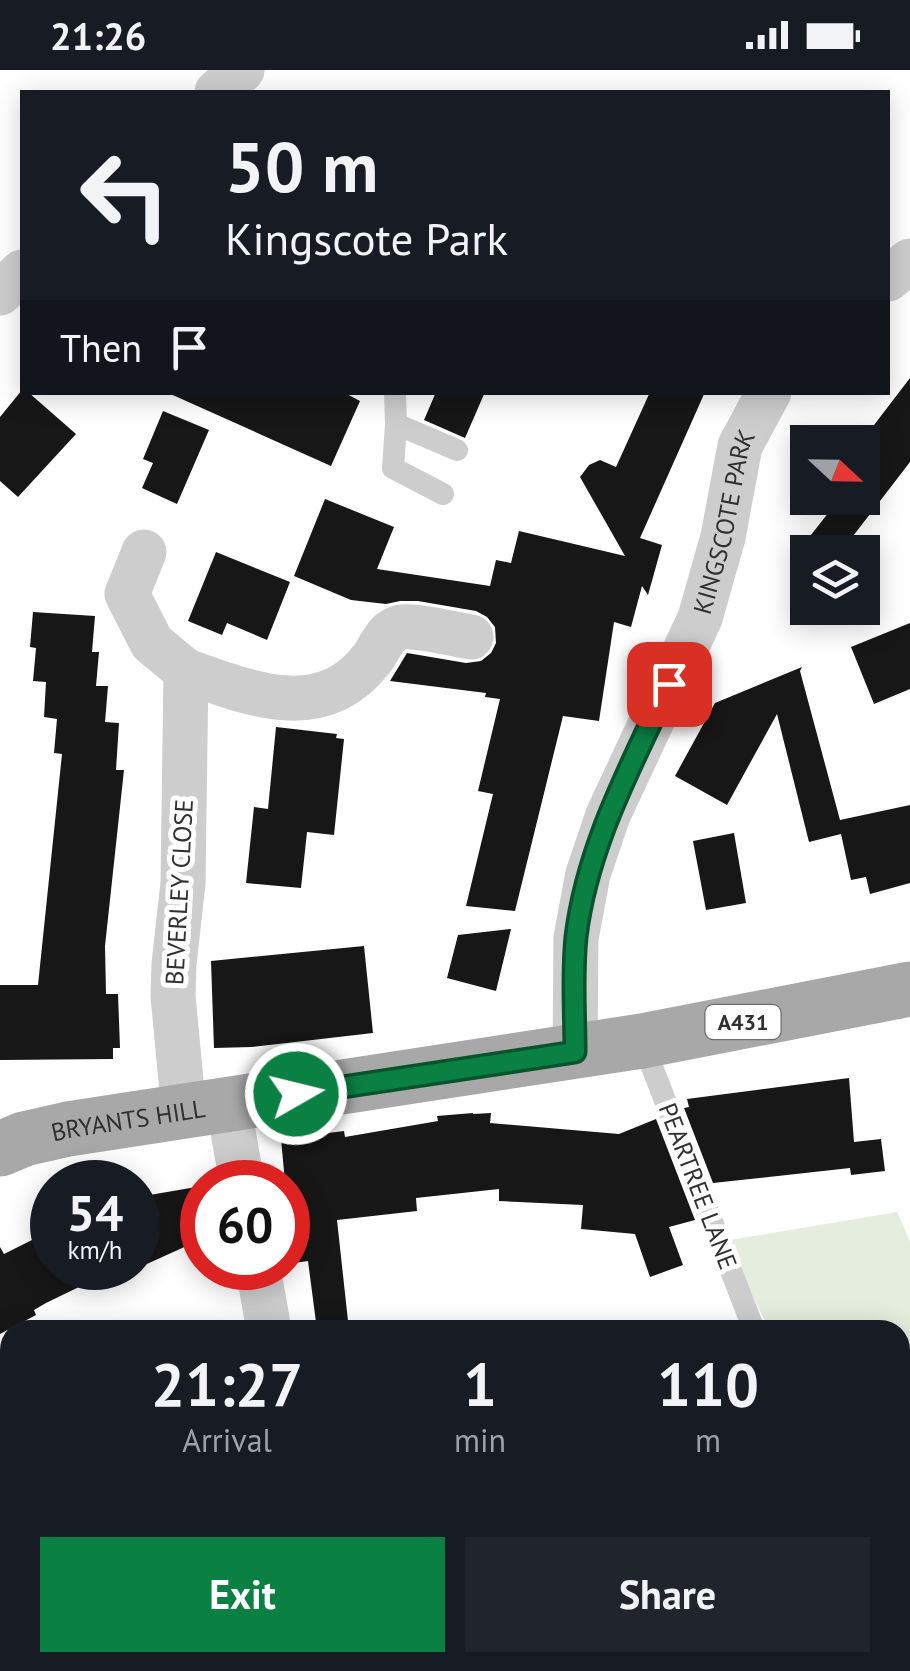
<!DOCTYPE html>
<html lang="en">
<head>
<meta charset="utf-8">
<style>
  :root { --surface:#171b24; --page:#20242c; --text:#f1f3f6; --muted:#9ea1a6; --accent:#0b8043 }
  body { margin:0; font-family:"PT Sans",sans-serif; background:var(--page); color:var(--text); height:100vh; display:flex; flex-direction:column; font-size:38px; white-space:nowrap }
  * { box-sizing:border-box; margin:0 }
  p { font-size:32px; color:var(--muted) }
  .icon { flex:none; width:55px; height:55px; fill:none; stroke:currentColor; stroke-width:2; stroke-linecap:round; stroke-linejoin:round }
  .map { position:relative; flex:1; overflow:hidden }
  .sheet { position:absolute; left:0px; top:1250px; width:910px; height:352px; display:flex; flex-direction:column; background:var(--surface); border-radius:30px 30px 0 0; box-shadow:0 5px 25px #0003 }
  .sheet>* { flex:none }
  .top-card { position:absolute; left:20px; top:20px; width:870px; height:305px; border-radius:0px; box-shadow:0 5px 25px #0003; background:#171b24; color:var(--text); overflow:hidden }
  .needle { width:65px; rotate:112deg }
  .buttons { position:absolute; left:790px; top:355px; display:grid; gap:20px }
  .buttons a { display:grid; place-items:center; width:90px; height:90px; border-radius:0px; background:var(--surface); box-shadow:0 5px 25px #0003; font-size:50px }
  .speed { position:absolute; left:30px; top:1090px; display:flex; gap:20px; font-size:50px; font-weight:700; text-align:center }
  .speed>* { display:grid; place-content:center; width:130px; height:130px; border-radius:50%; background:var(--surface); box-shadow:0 5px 25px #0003; line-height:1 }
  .speed small { font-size:25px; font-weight:400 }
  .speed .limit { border:15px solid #d22; background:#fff; color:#111 }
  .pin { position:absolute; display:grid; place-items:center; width:85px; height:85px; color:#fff; margin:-42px; border-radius:20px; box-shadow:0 5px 15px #0006 }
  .me { position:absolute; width:110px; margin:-55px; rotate:82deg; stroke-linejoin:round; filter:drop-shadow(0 0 8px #0008) }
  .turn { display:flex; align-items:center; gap:35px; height:210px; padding:0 40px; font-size:45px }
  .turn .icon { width:130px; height:130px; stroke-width:2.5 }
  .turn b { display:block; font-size:70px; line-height:85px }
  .then { display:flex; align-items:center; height:95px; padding:0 40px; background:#0003; gap:20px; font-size:38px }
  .eta { display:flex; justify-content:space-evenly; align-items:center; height:170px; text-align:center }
  .eta b { font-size:60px; font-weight:800; line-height:70px }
  .button { display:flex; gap:20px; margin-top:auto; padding:20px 40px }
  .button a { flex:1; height:115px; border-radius:0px; background:var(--accent); color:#fff; font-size:40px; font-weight:800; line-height:115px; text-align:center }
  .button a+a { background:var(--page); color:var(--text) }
  .status { display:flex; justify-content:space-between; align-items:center; height:70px; padding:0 50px; background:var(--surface); direction:ltr }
  .status svg { height:28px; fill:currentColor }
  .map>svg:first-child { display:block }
  .green { fill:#e4edde }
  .building { fill:#171717 }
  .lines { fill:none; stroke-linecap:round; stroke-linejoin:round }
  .service { stroke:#cdcdcd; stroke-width:22 }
  .minor { stroke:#cdcdcd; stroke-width:45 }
  .primary { stroke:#a8a8a8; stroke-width:55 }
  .route-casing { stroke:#07532c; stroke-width:25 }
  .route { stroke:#0b8043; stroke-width:18 }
  .labels { text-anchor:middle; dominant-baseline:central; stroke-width:10; stroke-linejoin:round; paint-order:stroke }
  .shield { fill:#fff; stroke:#6e6e6e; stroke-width:2.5 }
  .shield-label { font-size:22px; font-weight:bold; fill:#303030 }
  .street-label { font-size:25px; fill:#303030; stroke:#fff }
</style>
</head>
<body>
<div class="status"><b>21:26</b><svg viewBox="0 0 49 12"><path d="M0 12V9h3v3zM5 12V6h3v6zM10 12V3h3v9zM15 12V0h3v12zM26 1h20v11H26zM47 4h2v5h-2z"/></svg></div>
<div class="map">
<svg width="910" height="1601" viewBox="0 0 910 1601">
  <rect width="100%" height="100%" fill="#fff"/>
  <path class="green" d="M 897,1142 L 910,1171 L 910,1484 L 900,1477 L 900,1260 L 770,1260 L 724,1171 Z"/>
  <path class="building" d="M 910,308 L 910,392 L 850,470 L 863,481 L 862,482 L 812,482 L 807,470 L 840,428 L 862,428 L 861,372 Z
    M 22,320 L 22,322 L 28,322 L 76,364 L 18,427 L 0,411 L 0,347 Z
    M 166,322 L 343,322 L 360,331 L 331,396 Z
    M 436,322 L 485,322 L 465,368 L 424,350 Z
    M 650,322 L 705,322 L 640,468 L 662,475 L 648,525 L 642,516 L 631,557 L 614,552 L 599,651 L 563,646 L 515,841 L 466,836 L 493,724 L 478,721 L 500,629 L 485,627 L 486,623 L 390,611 L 407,583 L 466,593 L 481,591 L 491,583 L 496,573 L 495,557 L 487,547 L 476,541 L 418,531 L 400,531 L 386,534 L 351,530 L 294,506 L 325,429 L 394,457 L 377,499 L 490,516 L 496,490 L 511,493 L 519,461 L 625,486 L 580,407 L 589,395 L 600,390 L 616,397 Z
    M 163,341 L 209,360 L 177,434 L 142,418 L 153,393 L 143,389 Z
    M 216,482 L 290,512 L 267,570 L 227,553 L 222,565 L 188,551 Z
    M 33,542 L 95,546 L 92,582 L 99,582 L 96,616 L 108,616 L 105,652 L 119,653 L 116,700 L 124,700 L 105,876 L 106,924 L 118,924 L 120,978 L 113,978 L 113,989 L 0,990 L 0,915 L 38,915 L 62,684 L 54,683 L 57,649 L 44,647 L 46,612 L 33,611 L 36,578 L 30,577 Z
    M 910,553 L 910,619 L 874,634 L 851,577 Z
    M 802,597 L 800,601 L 840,750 L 910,735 L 910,813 L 870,824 L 866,807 L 851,810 L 841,764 L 809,772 L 777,644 L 727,735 L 675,706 L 715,633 Z
    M 276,657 L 337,664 L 336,668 L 344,669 L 334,765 L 307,762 L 301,818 L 246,813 L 254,737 L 268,739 Z
    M 734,763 L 746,833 L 706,840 L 693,771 Z
    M 511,859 L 496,921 L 447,908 L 458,865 Z
    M 364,876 L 373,963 L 252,977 L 214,978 L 211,891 Z
    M 849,1008 L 854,1072 L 881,1069 L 885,1101 L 851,1105 L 850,1098 L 713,1113 L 684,1038 L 689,1037 L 687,1029 Z
    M 473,1043 L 473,1044 L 491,1043 L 490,1053 L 619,1064 L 656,1049 L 695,1150 L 669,1157 L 683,1195 L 650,1207 L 635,1164 L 581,1159 L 583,1135 L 499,1131 L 499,1119 L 416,1128 L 417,1141 L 337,1150 L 349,1260 L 317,1260 L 308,1191 L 294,1193 L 288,1112 L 285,1112 L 281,1069 L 344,1061 L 345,1067 L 438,1051 L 437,1046 Z
    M 202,1116 L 202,1169 L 138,1198 L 138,1127 Z
    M 52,1160 L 52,1198 L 118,1198 L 46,1233 L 34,1240 L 36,1245 L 0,1264 L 0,1177 L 4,1184 Z"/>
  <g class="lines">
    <path class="service" d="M 395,322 L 396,354 L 457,380
      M 396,354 L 393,398 L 443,424
      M 642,971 L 754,1260
      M 900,1510 L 910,1520
      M 459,1601 L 473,1592"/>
    <g class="minor">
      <path d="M 217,22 L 242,0"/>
      <path d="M 888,209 L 910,191"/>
      <path d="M 0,223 L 22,202"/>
      <path d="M 144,482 L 127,524 L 152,573 L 186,601 L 183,813 L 174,894 L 173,926 L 184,1042"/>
      <path d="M 186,601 C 249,623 321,654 371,590 C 381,578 384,561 401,557 C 416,555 454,564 471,567"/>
      <path id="s1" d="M 575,982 L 576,868 L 588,804 L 608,745 L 700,548 L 723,467 L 740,376 L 769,322"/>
      <path d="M 228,1034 L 242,1112"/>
      <path d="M 258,1198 L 269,1260"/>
      <path d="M 368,1592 L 372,1601"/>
      <path d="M 86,1601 L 102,1592"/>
    </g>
    <path class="primary" id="s2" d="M 0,1079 L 24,1069 L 68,1059 L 642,971 L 910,919"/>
  </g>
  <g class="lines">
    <defs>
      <path id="route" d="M 296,1024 L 575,982 C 575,944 572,905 576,867 C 587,776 631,696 669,614"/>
    </defs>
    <use href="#route" class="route-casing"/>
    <use href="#route" class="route"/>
  </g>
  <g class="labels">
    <rect class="shield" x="705.5" y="935" width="75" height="34" rx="8"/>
    <g class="shield-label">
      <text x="743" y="952">A431</text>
    </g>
    <g class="street-label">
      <text stroke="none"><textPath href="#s1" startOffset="558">KINGSCOTE PARK</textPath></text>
      <text transform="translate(179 822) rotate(-87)">BEVERLEY CLOSE</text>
      <text stroke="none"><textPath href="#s2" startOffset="132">BRYANTS HILL</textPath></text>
      <text transform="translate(698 1116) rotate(69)">PEARTREE LANE</text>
    </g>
  </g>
</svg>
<div class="buttons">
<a><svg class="needle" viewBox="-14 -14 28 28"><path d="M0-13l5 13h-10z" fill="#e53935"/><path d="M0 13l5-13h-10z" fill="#9ea1a6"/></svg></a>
<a><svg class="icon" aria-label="layers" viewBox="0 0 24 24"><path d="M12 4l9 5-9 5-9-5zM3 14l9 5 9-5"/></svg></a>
</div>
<div class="speed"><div>54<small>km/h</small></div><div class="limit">60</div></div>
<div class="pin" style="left:669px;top:614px;background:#d93025"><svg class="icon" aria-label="arrive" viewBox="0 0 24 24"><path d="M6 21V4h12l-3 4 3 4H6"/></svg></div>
<svg class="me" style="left:296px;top:1024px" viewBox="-20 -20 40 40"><circle r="17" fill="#0b8043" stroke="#fff" stroke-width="3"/><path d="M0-11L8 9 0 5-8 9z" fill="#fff"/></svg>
<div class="top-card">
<div class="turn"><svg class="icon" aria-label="left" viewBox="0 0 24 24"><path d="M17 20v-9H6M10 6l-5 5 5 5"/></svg><div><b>50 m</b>Kingscote Park</div></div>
<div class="then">Then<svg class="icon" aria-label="arrive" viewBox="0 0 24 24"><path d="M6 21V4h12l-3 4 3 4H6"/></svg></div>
</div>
<section class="sheet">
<div class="eta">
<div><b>21:27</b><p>Arrival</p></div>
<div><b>1</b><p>min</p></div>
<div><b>110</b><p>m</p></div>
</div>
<div class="button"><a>Exit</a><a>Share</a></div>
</section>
</div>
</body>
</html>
